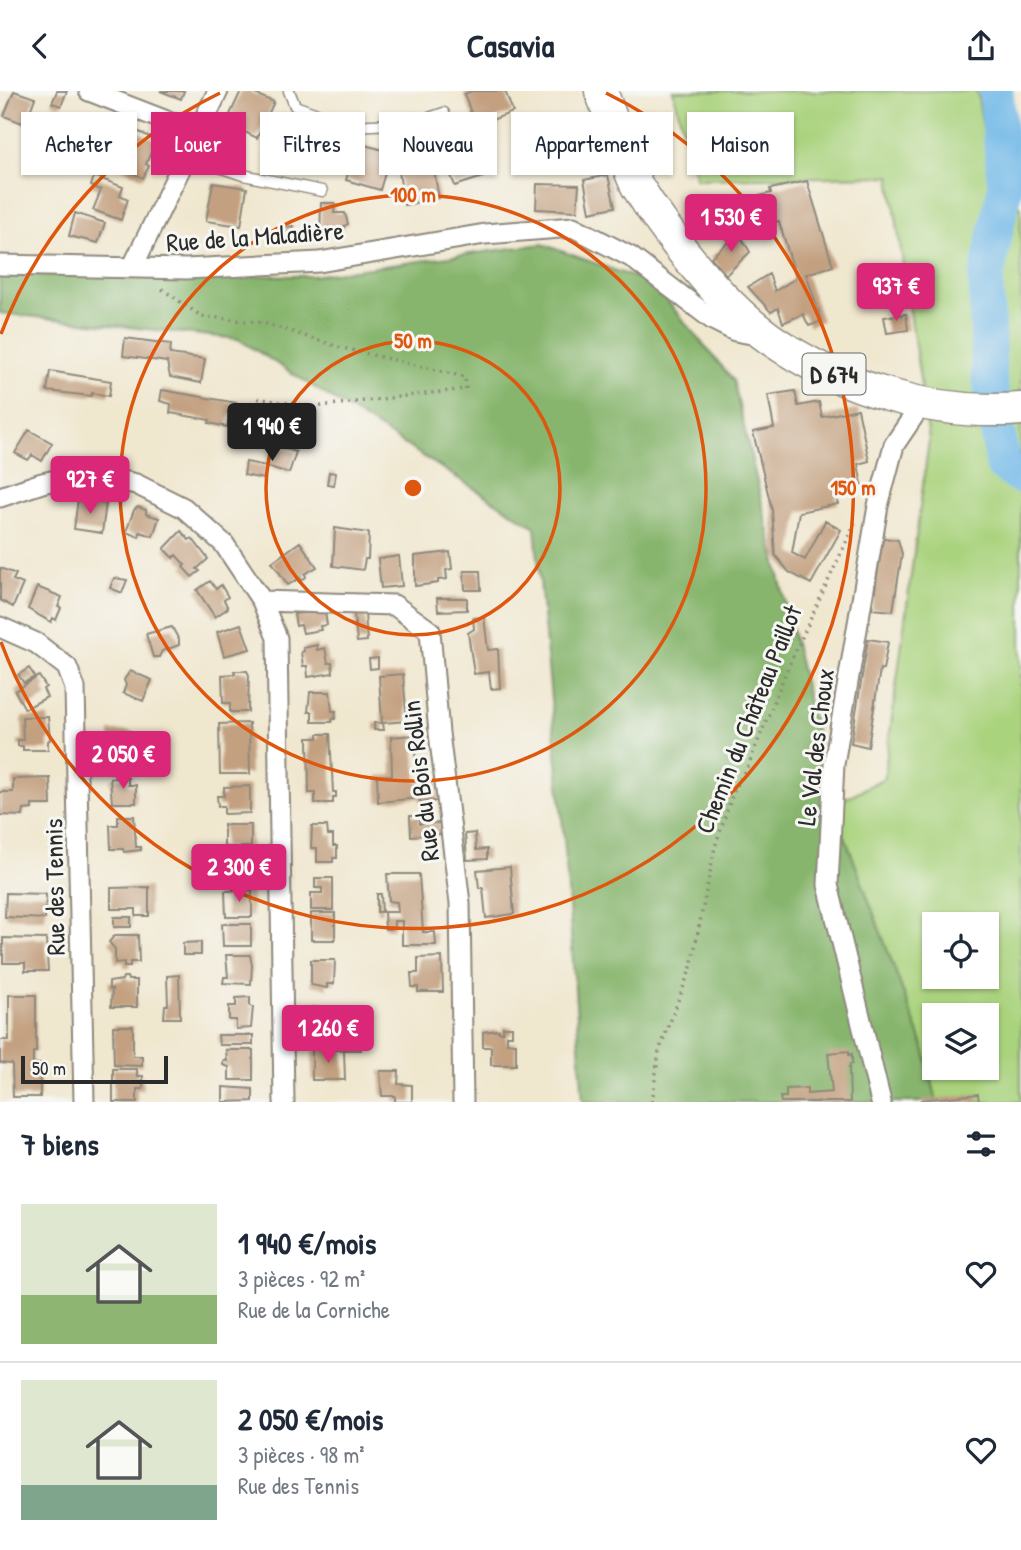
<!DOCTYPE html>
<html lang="fr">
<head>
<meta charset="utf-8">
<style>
	body { margin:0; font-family:"Patrick Hand",sans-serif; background:#f2f2f3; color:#1f2937; height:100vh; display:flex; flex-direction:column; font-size:26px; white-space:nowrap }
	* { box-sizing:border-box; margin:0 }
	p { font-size:23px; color:#747a83 }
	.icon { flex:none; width:38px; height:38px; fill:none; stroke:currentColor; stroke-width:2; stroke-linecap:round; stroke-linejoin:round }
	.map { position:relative; height:1011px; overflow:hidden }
	.panel { display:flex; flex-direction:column; background:#fff; flex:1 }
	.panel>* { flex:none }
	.top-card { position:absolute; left:21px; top:21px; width:980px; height:63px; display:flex; gap:14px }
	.fabs { position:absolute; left:922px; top:821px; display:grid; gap:14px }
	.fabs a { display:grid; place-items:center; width:77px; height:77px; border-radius:0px; background:#fff; box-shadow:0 2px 5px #0004; font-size:35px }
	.scale { position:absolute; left:21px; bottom:18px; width:147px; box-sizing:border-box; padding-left:7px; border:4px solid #2b2b2b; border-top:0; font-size:19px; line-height:24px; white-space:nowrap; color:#2b2b2b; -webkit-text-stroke:5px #f6f6f2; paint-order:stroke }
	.price { position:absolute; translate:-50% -60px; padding:0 16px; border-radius:7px; background:#db2777; color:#fff; font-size:23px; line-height:46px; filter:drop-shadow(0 2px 4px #0008) }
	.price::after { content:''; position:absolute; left:50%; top:42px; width:21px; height:16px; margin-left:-10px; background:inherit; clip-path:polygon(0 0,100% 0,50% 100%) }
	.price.active { background:#222; color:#fff }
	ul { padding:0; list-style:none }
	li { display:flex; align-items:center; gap:21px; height:175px; padding:0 21px }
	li+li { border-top:2px solid #e0e1e3 }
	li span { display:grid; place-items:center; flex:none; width:196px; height:140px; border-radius:0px; color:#555 }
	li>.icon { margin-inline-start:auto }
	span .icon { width:84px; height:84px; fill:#fffc; stroke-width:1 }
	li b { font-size:30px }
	h2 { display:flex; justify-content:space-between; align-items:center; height:84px; padding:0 21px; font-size:30px }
	.chip { padding:0 24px; border-radius:0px; background:#fff; box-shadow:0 2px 5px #0004; font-size:24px; line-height:63px }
	.chip.active { background:#db2777; color:#fff }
	header { display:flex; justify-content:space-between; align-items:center; height:91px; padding:0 21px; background:#fff; font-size:32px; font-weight:700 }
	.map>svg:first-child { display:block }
</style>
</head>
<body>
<header><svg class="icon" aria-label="back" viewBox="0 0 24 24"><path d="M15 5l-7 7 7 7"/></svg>Casavia<svg class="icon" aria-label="share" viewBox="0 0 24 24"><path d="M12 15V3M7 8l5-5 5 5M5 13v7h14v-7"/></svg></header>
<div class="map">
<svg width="1021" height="1011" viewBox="0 0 1021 1011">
	<rect width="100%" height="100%" fill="#f6f6f2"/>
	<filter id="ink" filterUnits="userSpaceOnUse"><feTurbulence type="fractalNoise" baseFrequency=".0143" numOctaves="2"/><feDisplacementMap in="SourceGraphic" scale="14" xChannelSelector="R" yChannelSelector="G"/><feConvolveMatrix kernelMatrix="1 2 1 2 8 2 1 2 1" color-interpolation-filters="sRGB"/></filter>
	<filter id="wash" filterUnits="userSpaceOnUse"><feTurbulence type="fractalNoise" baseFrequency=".00686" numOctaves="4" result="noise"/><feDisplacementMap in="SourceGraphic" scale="28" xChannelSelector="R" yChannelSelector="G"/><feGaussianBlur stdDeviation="1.57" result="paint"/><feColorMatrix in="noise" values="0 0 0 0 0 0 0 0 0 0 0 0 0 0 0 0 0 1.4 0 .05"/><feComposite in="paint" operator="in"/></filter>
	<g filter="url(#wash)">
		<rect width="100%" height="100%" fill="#f0e7cf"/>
		<!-- green -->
		<path fill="#aad37e" stroke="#6a7f54" stroke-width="2" fill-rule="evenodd" d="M 673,0 L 977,0 L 991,87 L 1021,116 L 1021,1011 L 937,1011 L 924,957 L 833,714 L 884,687 L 929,349 L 890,85 L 696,88 ZM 934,833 L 987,833 L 987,886 L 934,886 ZM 934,924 L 987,924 L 987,976 L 934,976 Z"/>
		<!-- forest -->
		<path fill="#87b56d" stroke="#59704c" stroke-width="2" d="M 542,153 L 653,193 L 733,289 L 833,714 L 924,957 L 937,1011 L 583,1011 L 565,758 L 535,436 L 238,248 L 0,222 L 0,177 L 14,184 L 312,185 Z"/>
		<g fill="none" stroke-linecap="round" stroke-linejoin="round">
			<!-- river -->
			<path stroke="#70b8e8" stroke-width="35" d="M 996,0 L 1005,95 L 986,189 L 989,285 L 1003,374 L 1021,386"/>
		</g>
		<g id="blocks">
			<!-- building -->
			<path fill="#c3a080" d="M 14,0 L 35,7 L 25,33 L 4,25 Z
				M 57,0 L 67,0 L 61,15 L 52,12 Z
				M 160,0 L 184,0 L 181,8 Z
				M 241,0 L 248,0 L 274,11 L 257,47 L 226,32 Z
				M 472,0 L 505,0 L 513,21 L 476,35 L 464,3 Z
				M 53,20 L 66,26 L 53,57 L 65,62 L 61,73 L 31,62 L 35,53 L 39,54 Z
				M 284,27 L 345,43 L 335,77 L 274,59 Z
				M 133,38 L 156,49 L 146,73 L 149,75 L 143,87 L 117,75 Z
				M 474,47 L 486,85 L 455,95 L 441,58 Z
				M 357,52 L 391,61 L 380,99 L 346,89 Z
				M 432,69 L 439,107 L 404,114 L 398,74 Z
				M 608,84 L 615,116 L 590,121 L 584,89 Z
				M 94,85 L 123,96 L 120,104 L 128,108 L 121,129 L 93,119 L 101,99 L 91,95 Z
				M 807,90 L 833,175 L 806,183 L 822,230 L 809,235 L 803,223 L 783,232 L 778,217 L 771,221 L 748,196 L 769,183 L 775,200 L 796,187 L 779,130 L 759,135 L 752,107 L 771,102 L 770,98 Z
				M 213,92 L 247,97 L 241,135 L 206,130 Z
				M 537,93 L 579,94 L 577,120 L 536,118 Z
				M 321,112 L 335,112 L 334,122 L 345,122 L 348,133 L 344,135 L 344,139 L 334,139 L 334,142 L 320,144 Z
				M 75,122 L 105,132 L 98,152 L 69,145 Z
				M 293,135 L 295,146 L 275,148 L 275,142 L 278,141 L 278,137 Z
				M 739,142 L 750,161 L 726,184 L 711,166 Z
				M 906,223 L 908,239 L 887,242 L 884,226 Z
				M 125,247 L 171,253 L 170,263 L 205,268 L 201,292 L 170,286 L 167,271 L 123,265 Z
				M 50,280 L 111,290 L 109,305 L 92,302 L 91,305 L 47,300 Z
				M 162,299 L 243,313 L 241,325 L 230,323 L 227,336 L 209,332 L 210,329 L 170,322 L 171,313 L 160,310 Z
				M 795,300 L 798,315 L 819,311 L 822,326 L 858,318 L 869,370 L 858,373 L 863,399 L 836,405 L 838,413 L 799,421 L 792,462 L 805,469 L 825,430 L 841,439 L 811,493 L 789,481 L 775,464 L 772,419 L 753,341 L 774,337 L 768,304 Z
				M 29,339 L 52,352 L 42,370 L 32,364 L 28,369 L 15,362 Z
				M 273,354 L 296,361 L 289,382 L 266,375 L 264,388 L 244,384 L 246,371 L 266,375 Z
				M 329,381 L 336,382 L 334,394 L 327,393 Z
				M 78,408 L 106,412 L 102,442 L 74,438 Z
				M 138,416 L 146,419 L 146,423 L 159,427 L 153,445 L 140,441 L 139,446 L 126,441 L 134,419 Z
				M 335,437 L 369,442 L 368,468 L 365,468 L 363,479 L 333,475 Z
				M 181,440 L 189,449 L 192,447 L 208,468 L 197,478 L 200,480 L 192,486 L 183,476 L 185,474 L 176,464 L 173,467 L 164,458 Z
				M 883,447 L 898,449 L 902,463 L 893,520 L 872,518 Z
				M 300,451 L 317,476 L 305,483 L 306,486 L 301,490 L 300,487 L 288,494 L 272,471 Z
				M 450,461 L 452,478 L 446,479 L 447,488 L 438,489 L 438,492 L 415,495 L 415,465 Z
				M 399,465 L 402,495 L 381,497 L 378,468 Z
				M 0,477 L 16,483 L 13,489 L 23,493 L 13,516 L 0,509 Z
				M 464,480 L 480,480 L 481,499 L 465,499 Z
				M 114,487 L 127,489 L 122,502 L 110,497 Z
				M 210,490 L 216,498 L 221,494 L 228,506 L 224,509 L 228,517 L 215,526 L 197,499 Z
				M 37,496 L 62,506 L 58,516 L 61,517 L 56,529 L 53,527 L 51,531 L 28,518 Z
				M 437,507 L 467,507 L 467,519 L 438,520 Z
				M 317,519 L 318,522 L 325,521 L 327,534 L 320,535 L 321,539 L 303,542 L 301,534 L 296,535 L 294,523 Z
				M 365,522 L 367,550 L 357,551 L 354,523 Z
				M 484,526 L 488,559 L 498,558 L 500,597 L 491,598 L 489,581 L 474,583 L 468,542 L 474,538 L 473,527 Z
				M 241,533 L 250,558 L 224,565 L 217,541 Z
				M 172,536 L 179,549 L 179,554 L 162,560 L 159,566 L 153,566 L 146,543 Z
				M 868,548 L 888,551 L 883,579 L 880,578 L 868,656 L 851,652 Z
				M 317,554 L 317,559 L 325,557 L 328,572 L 332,572 L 333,582 L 308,586 L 307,575 L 303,575 L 301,561 L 304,560 L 303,557 Z
				M 378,567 L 378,577 L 370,578 L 369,568 Z
				M 29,577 L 35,586 L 24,592 L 18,584 Z
				M 130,580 L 152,589 L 143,610 L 123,602 L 126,594 L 124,589 Z
				M 234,580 L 247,580 L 249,584 L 248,621 L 230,621 L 230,612 L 223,612 L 222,584 L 235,583 Z
				M 403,583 L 407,630 L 383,632 L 384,639 L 374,639 L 374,632 L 382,632 L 379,585 Z
				M 39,585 L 46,596 L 43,598 L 47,606 L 25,618 L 15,600 Z
				M 310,601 L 330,601 L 332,620 L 336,620 L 335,628 L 332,628 L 332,631 L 312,631 L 312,621 L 308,621 Z
				M 22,626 L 48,626 L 50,649 L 48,650 L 48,659 L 23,659 L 23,655 L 18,655 L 18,649 L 23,649 Z
				M 249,632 L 250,683 L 220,683 L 219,633 Z
				M 110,640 L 131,640 L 131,662 L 138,662 L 138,674 L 109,674 Z
				M 318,643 L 330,643 L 333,701 L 336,701 L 336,706 L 333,706 L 333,712 L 315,712 L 315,702 L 309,702 L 308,647 L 318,647 Z
				M 414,644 L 417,691 L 438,691 L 438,710 L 420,711 L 420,707 L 378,711 L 377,685 L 392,684 L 391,646 Z
				M 50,687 L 51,714 L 32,714 L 32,718 L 24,719 L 23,725 L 0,724 L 0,701 L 13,701 L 13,688 Z
				M 110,687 L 128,687 L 128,694 L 136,694 L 136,712 L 112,712 Z
				M 250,695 L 250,722 L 224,723 L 224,715 L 218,715 L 217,705 L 224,705 L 224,696 Z
				M 118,725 L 134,725 L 136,756 L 141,756 L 141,759 L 124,761 L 123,758 L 111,758 L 110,734 L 118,734 Z
				M 410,725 L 419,725 L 419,733 L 440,732 L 441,743 L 411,745 Z
				M 224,734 L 251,734 L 251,756 L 224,756 Z
				M 312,735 L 327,735 L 328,744 L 333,744 L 333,755 L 337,755 L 337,767 L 333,767 L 333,771 L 317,771 L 317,757 L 311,757 Z
				M 475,742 L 476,759 L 487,758 L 487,768 L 467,769 L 465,743 Z
				M 223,763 L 251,763 L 251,788 L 223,788 Z
				M 510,776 L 514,823 L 486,827 L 483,797 L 479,797 L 477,779 Z
				M 387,783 L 419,783 L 423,841 L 435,841 L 436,854 L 402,854 L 402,830 L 394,830 L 394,838 L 385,838 L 384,821 L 398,821 L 397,811 L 389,810 Z
				M 315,787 L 333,787 L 333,819 L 311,819 L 311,802 L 322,802 L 322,797 L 315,797 Z
				M 149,796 L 149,825 L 136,825 L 136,818 L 111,818 L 111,797 Z
				M 252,799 L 252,826 L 226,826 L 225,800 Z
				M 6,802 L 46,803 L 45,828 L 5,826 Z
				M 377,803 L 381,803 L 382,821 L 377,821 Z
				M 311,822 L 335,822 L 335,849 L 311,849 Z
				M 114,826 L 131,826 L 131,836 L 114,836 Z
				M 222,833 L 251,833 L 251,855 L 223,855 Z
				M 115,844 L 138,844 L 139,871 L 130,871 L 130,876 L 124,876 L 124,871 L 115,872 L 115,858 L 109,851 Z
				M 3,847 L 46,848 L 48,880 L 25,880 L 25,872 L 3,872 Z
				M 201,851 L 201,864 L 183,864 L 183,852 Z
				M 226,864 L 250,864 L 252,874 L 251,893 L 223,892 L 224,886 L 228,886 Z
				M 442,866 L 443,901 L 418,901 L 418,896 L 412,896 L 411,882 L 418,882 L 418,867 Z
				M 311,869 L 335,869 L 334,893 L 327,893 L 327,897 L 311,894 Z
				M 179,884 L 180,927 L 164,927 L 165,914 L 168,914 L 167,885 Z
				M 123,886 L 127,886 L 128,889 L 137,889 L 137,916 L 111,916 L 112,898 L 109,898 L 109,891 L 122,889 Z
				M 9,904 L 36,904 L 36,961 L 33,961 L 33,972 L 40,973 L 40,1006 L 13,1006 L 12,973 L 0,972 L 0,949 L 9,949 Z
				M 250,906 L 250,915 L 253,916 L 251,937 L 236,938 L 236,929 L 229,929 L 229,915 L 236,915 L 236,907 Z
				M 312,916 L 333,918 L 333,933 L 343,933 L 343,947 L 319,947 L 320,934 L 312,934 Z
				M 113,935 L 133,935 L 133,965 L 142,965 L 142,975 L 114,974 Z
				M 503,936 L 512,936 L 512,944 L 507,944 L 507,952 L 516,952 L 516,974 L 491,974 L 491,956 L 483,956 L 483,941 L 499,939 L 499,941 L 503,941 Z
				M 218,944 L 253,944 L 253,954 L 219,954 Z
				M 345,949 L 361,949 L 361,959 L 345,959 Z
				M 226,959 L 253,959 L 253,989 L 229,989 L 229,976 L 223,974 L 223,970 L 227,970 Z
				M 312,959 L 344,959 L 345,989 L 312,989 Z
				M 849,960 L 849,964 L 852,963 L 852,973 L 850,973 L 849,977 L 850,1011 L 781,1011 L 780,1006 L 786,1006 L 786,998 L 807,997 L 807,1003 L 832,1001 L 828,962 Z
				M 113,978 L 137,978 L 137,985 L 143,985 L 143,998 L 137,998 L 137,1011 L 113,1011 Z
				M 380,980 L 399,980 L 398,993 L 412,994 L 412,1011 L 395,1011 L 395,1005 L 382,1005 Z
				M 223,996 L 253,998 L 253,1010 L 223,1011 Z
				M 978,1003 L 979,1011 L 921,1011 L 921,1009 Z"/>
		</g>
	</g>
	<g filter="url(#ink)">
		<use href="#blocks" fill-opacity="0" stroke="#8e897d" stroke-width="2"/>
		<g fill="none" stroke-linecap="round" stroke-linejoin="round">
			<defs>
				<path id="lane" d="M 289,0 L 295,15 L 351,35 L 414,32 L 444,22
					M 187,65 L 243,84 L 322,100"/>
				<path id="street" d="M 89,0 L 198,42
					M 0,174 L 186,178 L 319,171 L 485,143 L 573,136 L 631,166 L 713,229 L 735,240 L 762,245
					M 132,177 L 218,0
					M 0,406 L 42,392 L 88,382 L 136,393 L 184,417 L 224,453 L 262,510 L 277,547 L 284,1011
					M 262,510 L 394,514 L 430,540 L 439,642 L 460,812 L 463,1011
					M 0,536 L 36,552 L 67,576 L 75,597 L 84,1011
					M 881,1011 L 828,794 L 834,673 L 878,415 L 894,354 L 921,314"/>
				<path id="primary" d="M 601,0 C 609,22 617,43 625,65 C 629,75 632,86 637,95 C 668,145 721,213 769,247 C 842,298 933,325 1021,318"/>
			</defs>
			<!-- lane casing -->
			<use href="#lane" stroke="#8e897d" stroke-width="13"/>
			<!-- street casing -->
			<use href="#street" stroke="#8e897d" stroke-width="23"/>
			<!-- primary casing -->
			<use href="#primary" stroke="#8e897d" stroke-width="35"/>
			<!-- path -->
			<path stroke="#8e897d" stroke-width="3.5" stroke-dasharray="2 5" stroke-linecap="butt" d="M 162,198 L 201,225 L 264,232 L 339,256 L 465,286 L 466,298 L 313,316 L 255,307
				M 652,1011 L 659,960 L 691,876 L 715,756 L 733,702 L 748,675 L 785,583 L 855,432"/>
			<!-- lane -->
			<use href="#lane" stroke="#fff" stroke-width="10"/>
			<!-- street -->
			<use href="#street" stroke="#fff" stroke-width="19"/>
			<!-- primary -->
			<use href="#primary" stroke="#fff" stroke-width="32"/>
		</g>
	</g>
	<!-- distance rings -->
	<g fill="none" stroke="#df570e" stroke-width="3.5">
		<circle cx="413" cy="397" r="147"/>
		<circle cx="413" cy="397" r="293"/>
		<path d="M1 243A440 440 0 0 1 220 2M606 2A440 440 0 1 1 1 551"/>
	</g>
	<g text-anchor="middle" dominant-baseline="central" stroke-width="6" stroke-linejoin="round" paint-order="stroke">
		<!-- shield labels -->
		<rect fill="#f6f6f2" stroke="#686867" stroke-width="2" x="802.5" y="262.5" width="63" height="41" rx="5"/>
		<g font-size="24" font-weight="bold" fill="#2b2b2b">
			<text x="834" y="283">D 674</text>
		</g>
		<!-- street labels -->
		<g font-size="26" fill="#2b2b2b" stroke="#f6f6f2">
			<text transform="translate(255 145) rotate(-4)">Rue de la Maladière</text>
			<text transform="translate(748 628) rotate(-68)">Chemin du Château Paillot</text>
			<text transform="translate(815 656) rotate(-83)">Le Val des Choux</text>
			<text transform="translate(420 690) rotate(-97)">Rue du Bois Rollin</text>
			<text transform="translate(54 796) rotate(-91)">Rue des Tennis</text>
		</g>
	</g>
	<circle cx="413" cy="397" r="10" fill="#df570e" stroke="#f6f6f2" stroke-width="3.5"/>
	<g font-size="21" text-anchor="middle" font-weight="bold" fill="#df570e" stroke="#f6f6f2" stroke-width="6" stroke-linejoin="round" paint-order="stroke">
		<text x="413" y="111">100 m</text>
		<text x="413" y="257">50 m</text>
		<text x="853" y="404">150 m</text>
	</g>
</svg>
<div class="fabs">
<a><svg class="icon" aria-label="locate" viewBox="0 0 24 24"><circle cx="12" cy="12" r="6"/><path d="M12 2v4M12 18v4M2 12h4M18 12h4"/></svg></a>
<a><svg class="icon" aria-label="layers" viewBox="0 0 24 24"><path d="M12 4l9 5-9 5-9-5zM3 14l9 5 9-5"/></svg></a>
</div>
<div class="scale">50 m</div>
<b class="price" style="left:731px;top:163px">1 530 €</b>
<b class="price" style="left:896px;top:232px">937 €</b>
<b class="price active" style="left:272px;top:372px">1 940 €</b>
<b class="price" style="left:90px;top:425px">927 €</b>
<b class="price" style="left:123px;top:700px">2 050 €</b>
<b class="price" style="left:239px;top:813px">2 300 €</b>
<b class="price" style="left:328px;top:974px">1 260 €</b>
<div class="top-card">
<a class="chip">Acheter</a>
<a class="chip active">Louer</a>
<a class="chip">Filtres</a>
<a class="chip">Nouveau</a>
<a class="chip">Appartement</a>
<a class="chip">Maison</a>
</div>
</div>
<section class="panel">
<h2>7 biens<svg class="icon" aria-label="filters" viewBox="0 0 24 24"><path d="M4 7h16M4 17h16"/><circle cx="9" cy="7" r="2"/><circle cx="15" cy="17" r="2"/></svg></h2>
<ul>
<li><span style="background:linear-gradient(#dfe7d0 65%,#8fb573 0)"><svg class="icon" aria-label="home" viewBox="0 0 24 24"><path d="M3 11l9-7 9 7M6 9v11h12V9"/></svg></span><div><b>1 940 €/mois</b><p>3 pièces · 92 m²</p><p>Rue de la Corniche</p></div><svg class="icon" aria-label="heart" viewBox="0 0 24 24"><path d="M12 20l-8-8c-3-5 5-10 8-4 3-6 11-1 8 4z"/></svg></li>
<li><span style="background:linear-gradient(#dfe7d0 75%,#7fa58c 0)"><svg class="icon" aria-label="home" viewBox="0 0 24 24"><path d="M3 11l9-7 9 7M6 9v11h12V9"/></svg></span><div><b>2 050 €/mois</b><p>3 pièces · 98 m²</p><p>Rue des Tennis</p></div><svg class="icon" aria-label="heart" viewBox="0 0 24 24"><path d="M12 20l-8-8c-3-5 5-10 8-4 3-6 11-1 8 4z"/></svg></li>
</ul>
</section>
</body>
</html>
